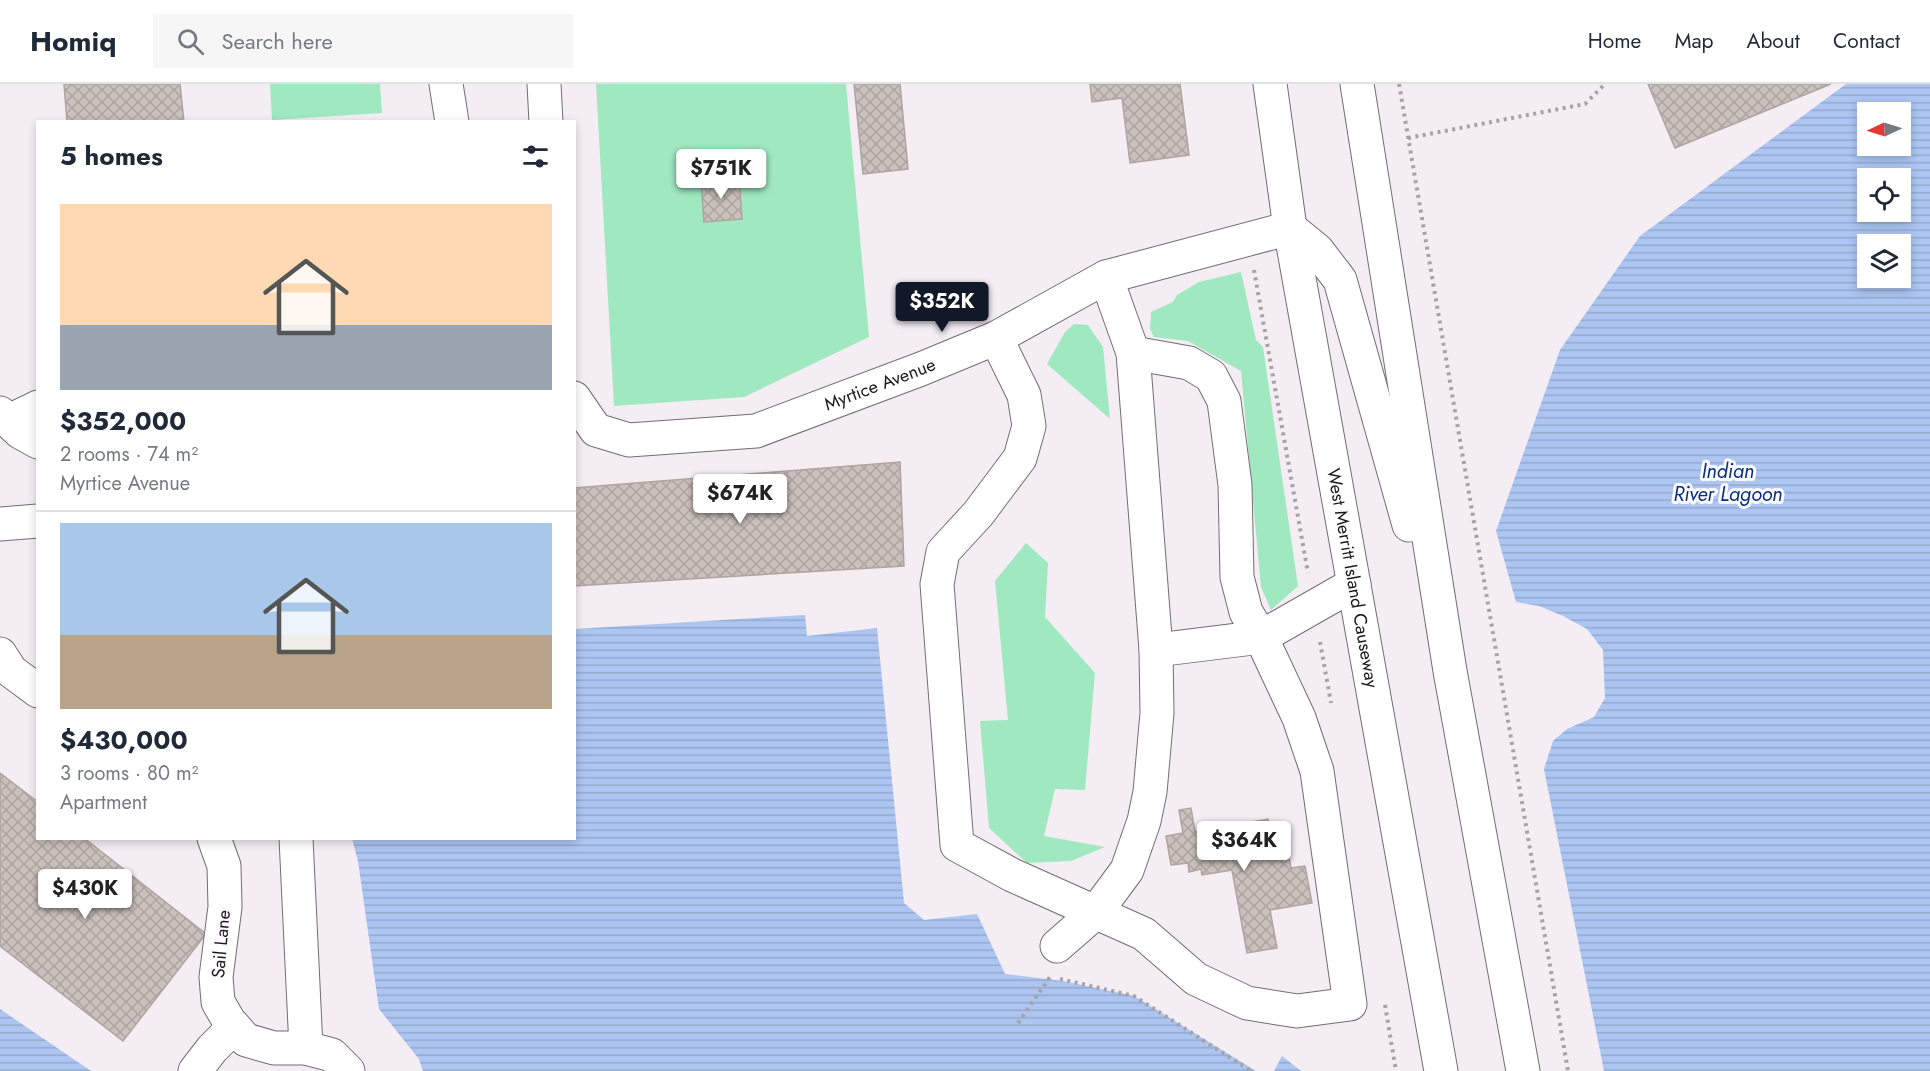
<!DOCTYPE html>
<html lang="en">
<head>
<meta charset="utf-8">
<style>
	body { margin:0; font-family:Jost,sans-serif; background:#f6f6f7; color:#1f2937; height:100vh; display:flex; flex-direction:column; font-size:22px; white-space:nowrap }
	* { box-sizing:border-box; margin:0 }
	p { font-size:20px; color:#747a83 }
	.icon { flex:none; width:33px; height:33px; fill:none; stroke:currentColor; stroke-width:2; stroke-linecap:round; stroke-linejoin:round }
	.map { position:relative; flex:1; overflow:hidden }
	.panel { position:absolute; left:36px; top:36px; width:540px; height:720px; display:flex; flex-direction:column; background:#fff; border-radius:0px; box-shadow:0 3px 9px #0003 }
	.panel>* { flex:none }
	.needle { width:39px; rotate:266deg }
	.tools { position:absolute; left:1857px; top:18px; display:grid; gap:12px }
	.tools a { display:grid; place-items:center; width:54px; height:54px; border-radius:0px; background:#fff; box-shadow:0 3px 9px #0003; font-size:30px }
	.price { position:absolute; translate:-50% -51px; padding:0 14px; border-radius:6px; background:#fff; color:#222; font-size:20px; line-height:39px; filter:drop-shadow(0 2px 3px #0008) }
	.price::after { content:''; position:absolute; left:50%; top:36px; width:18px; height:14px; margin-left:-9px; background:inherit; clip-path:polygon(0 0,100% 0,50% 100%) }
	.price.on { background:#111827; color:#fff }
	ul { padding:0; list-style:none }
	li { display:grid; align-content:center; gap:12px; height:318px; padding:0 24px }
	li+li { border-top:2px solid #e0e1e3 }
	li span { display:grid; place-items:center; height:186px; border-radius:0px; color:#555 }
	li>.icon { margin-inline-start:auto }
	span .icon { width:108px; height:108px; fill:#fffc; stroke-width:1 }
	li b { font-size:26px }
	h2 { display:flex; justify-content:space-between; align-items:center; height:72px; padding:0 24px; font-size:26px }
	header { display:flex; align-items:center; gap:36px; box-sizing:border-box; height:84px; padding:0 30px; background:#fff; border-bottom:2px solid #e0e1e3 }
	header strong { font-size:28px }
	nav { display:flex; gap:33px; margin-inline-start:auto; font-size:21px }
	.search { width:420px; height:54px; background:#f6f6f7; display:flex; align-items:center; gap:15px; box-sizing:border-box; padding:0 21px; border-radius:0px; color:#747a83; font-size:22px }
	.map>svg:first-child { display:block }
</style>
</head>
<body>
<header>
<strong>Homiq</strong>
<div class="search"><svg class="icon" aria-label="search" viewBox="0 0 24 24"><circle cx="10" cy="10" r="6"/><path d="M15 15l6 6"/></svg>Search here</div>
<nav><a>Home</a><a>Map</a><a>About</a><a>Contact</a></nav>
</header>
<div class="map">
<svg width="1930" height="987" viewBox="0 0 1930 987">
	<defs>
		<pattern id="water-rules" width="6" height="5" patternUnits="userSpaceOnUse" patternTransform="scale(1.5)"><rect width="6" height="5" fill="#acc5f1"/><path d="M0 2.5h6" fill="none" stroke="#93a8ce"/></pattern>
		<pattern id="building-cross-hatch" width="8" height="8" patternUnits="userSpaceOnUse" patternTransform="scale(1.5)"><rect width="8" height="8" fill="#cac0bc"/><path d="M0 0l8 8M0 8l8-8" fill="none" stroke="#ada4a1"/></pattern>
	</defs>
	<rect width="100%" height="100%" fill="#f4edf4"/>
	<!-- green -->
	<path fill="#9fe8c0" d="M 270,0 L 380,0 L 382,29 L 272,36 Z
		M 596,0 L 846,0 L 869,253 L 744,313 L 614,322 Z
		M 1241,188 L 1256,256 L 1263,263 L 1298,502 L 1271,526 L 1261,503 L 1241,287 L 1188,257 L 1154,253 L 1150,245 L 1151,228 L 1173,218 L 1177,211 L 1199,198 Z
		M 1074,240 L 1088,241 L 1103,263 L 1110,335 L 1047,280 L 1065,248 Z
		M 1026,459 L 1048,479 L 1045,533 L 1095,589 L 1085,706 L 1055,705 L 1044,752 L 1105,763 L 1071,777 L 1027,779 L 989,744 L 980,637 L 1008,636 L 995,497 Z"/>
	<!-- water -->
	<path fill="url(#water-rules)" fill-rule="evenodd" d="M 1846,0 L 1930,0 L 1930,987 L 1604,987 L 1544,685 L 1553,657 L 1567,645 L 1594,633 L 1605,614 L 1603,566 L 1587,545 L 1563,532 L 1539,522 L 1516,518 L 1496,447 L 1560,266 L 1640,152 ZM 1900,28 L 1900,62 L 1868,62 L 1868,28 ZM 1900,94 L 1900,128 L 1868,128 L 1868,94 ZM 1868,160 L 1900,160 L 1900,194 L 1868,194 Z
		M 805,531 L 807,552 L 877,544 L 904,819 L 924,836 L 977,830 L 1005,890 L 1063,897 L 1134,912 L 1256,987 L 423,987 L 419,975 L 379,925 L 358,777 L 352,755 L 574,754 L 575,545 Z
		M 0,925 L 91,987 L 0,987 Z
		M 1282,972 L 1301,987 L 1274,987 Z"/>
	<!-- building -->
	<path fill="url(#building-cross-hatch)" stroke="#aea5a0" stroke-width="1.5" d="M 64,0 L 180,0 L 184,38 L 67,38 Z
		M 854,0 L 900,0 L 908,85 L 863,90 Z
		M 1090,0 L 1180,0 L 1189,71 L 1130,79 L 1122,14 L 1092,18 Z
		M 1648,0 L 1831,0 L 1675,64 Z
		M 739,95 L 742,135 L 704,138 L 701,97 Z
		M 900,378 L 904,482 L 574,502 L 574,404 Z
		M 0,689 L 38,718 L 38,754 L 84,754 L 206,850 L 123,957 L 0,862 Z
		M 1191,724 L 1195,748 L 1268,735 L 1275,775 L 1289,773 L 1291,784 L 1305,782 L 1312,819 L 1270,826 L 1277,864 L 1247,869 L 1232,786 L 1202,791 L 1201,785 L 1189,788 L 1188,779 L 1171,781 L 1166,752 L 1183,749 L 1179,726 Z"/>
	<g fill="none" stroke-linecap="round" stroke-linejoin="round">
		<defs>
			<g id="minor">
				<path d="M 446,0 L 452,38"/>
				<path d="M 544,0 L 546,38"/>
				<path d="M 1106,193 L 1133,269 L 1156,566 L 1261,553 L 1354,500"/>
				<path d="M 996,254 L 1024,311 L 1029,342 L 1020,374 L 978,430 L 943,468 L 937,500 L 957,761 L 1012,791 L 1144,850 L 1196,895 L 1247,919 L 1297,927 L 1350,920 L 1317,687 L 1299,634 L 1261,553 L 1246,528 L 1237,493 L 1235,401 L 1224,317 L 1211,292 L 1189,279 L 1133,269"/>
				<path id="s1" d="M 574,314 L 596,346 L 629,356 L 756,347 L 921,285 L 996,254 L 1106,193 L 1290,144"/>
				<path d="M 0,329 L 20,348 L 38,358"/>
				<path d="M 9,337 L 38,323"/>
				<path d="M 0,440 L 38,437"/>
				<path d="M 0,570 L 11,587 L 38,607"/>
				<path d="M 214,754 L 224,782 L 225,823 L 216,893 L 218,918 L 229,937 L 246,956 L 274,964 L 306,964 L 332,971 L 348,987"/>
				<path d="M 296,754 L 306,964"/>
				<path d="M 1057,862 L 1096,828 L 1127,786 L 1144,737 L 1150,708 L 1157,629 L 1156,566"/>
				<path d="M 195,987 L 212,965 L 234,943"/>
			</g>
			<g id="major">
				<path id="s2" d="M 1270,0 L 1290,144 L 1441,987"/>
				<path d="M 1357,0 L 1450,587 L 1523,987"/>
				<path d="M 1290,144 L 1317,166 L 1340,196 L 1409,441"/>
			</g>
		</defs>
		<!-- minor casing -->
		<use href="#minor" stroke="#736d73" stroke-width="35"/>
		<!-- major casing -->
		<use href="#major" stroke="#736d73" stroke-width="35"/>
		<!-- path -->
		<path stroke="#a7a2a7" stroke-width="4" stroke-dasharray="3 4.5" stroke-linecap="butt" d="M 1399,0 L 1568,987
			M 1408,54 L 1585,20 L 1605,0
			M 1254,186 L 1308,489
			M 1320,558 L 1331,619
			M 1060,895 L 1134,912 L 1251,987
			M 1385,921 L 1396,987
			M 1018,939 L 1050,893"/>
		<!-- minor -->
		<use href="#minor" stroke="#fff" stroke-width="33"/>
		<!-- major -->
		<use href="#major" stroke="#fff" stroke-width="33"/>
	</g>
	<g text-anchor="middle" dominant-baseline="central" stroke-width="6" stroke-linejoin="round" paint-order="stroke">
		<!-- street labels -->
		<g font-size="18" fill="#1a181a" stroke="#fefbfe">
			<text stroke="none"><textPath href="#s1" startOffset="333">Myrtice Avenue</textPath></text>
			<text stroke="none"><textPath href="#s2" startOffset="501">West Merritt Island Causeway</textPath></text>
			<text transform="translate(221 860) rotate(-85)">Sail Lane</text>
		</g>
		<!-- water labels -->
		<g font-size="20" font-style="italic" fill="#032e7f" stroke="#fefbfe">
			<text x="1728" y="387">Indian<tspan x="1728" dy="23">River Lagoon</tspan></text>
		</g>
	</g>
</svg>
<div class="tools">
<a><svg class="needle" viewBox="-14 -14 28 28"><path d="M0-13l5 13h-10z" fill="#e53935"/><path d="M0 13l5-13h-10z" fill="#747a83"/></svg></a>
<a><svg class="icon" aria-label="locate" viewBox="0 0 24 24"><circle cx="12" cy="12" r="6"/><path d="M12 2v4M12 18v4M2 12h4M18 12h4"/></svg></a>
<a><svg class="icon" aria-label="layers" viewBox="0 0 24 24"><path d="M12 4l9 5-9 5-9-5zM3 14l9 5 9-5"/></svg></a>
</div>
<b class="price" style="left:721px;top:116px">$751K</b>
<b class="price on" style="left:942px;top:249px">$352K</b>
<b class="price" style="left:740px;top:441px">$674K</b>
<b class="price" style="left:1244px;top:788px">$364K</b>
<b class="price" style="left:85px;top:836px">$430K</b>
<section class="panel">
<h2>5 homes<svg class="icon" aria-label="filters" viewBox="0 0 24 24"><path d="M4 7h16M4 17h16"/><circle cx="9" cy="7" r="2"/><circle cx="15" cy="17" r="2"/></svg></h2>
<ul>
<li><span style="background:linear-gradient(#ffd9b3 65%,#9aa5b1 0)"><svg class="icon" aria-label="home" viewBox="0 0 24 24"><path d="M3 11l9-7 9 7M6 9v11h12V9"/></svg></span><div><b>$352,000</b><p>2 rooms · 74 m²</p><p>Myrtice Avenue</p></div></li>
<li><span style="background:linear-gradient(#a9c7e8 60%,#b9a48a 0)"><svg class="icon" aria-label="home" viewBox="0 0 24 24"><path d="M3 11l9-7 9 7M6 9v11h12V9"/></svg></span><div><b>$430,000</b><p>3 rooms · 80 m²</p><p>Apartment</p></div></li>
</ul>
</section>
</div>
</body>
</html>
